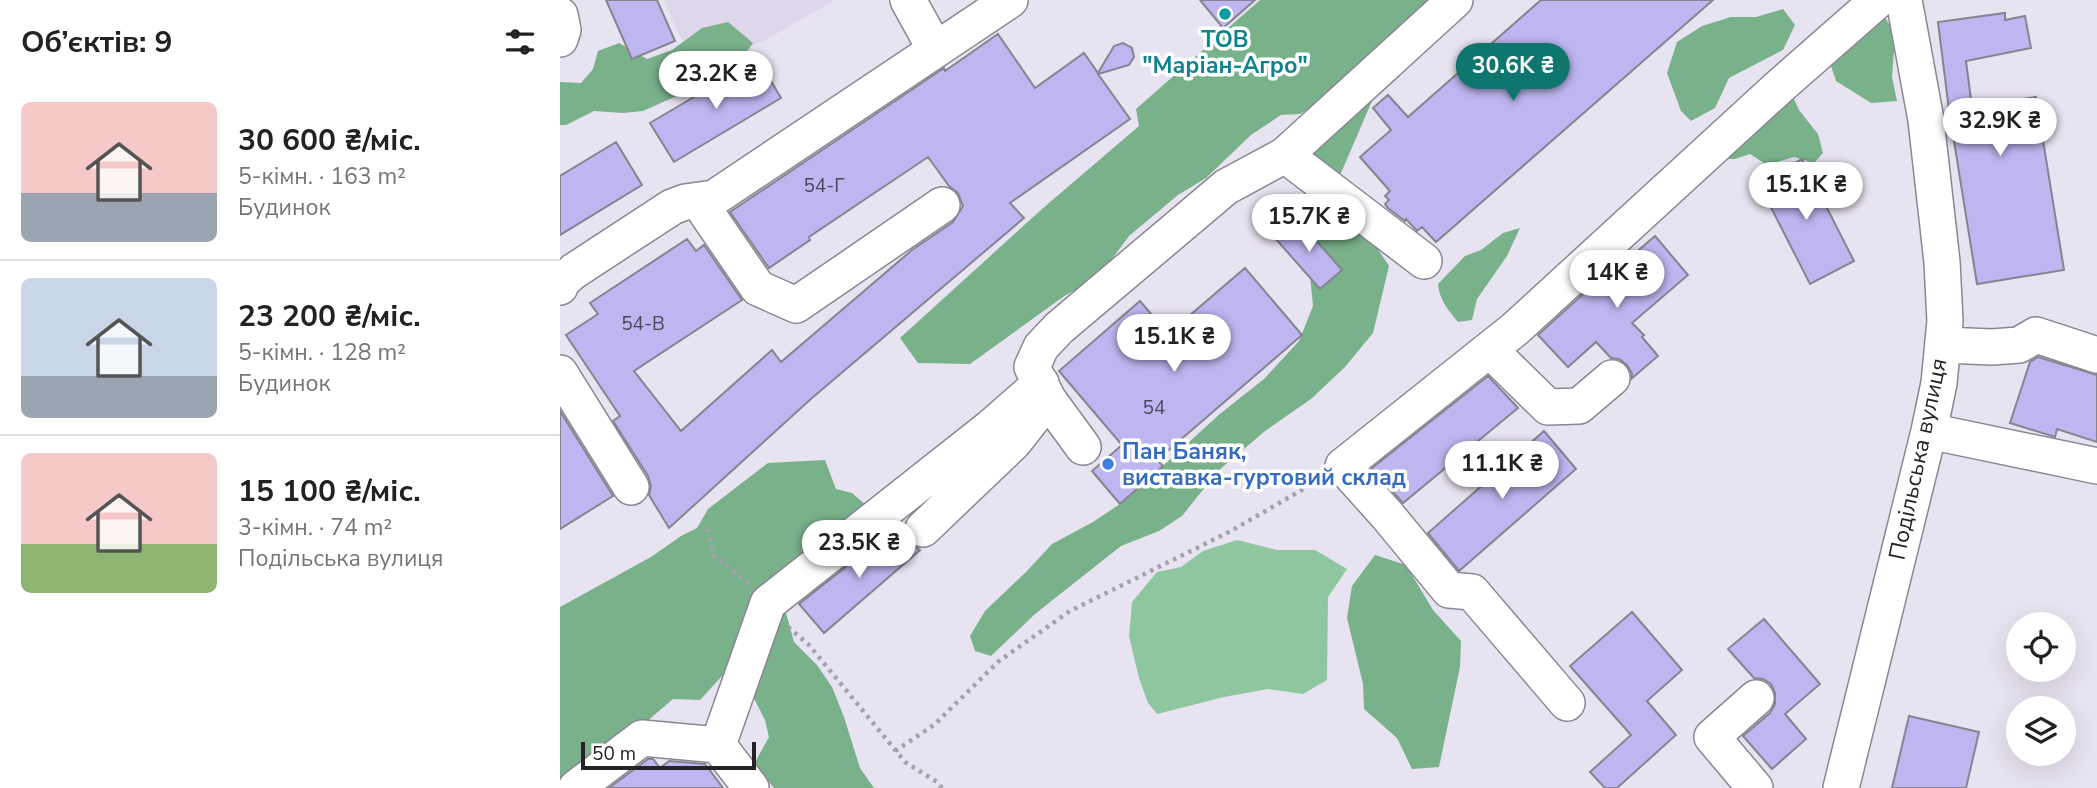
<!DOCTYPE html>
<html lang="uk">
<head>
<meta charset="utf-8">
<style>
	body { margin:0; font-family:"Nunito Sans",sans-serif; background:#f2f2f2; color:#222; height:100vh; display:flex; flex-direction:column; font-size:26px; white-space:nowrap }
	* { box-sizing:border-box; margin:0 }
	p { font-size:23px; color:#767676 }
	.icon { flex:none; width:38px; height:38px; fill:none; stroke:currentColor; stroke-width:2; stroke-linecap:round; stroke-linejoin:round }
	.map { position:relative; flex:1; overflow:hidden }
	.sheet { display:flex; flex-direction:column; background:#fff; width:560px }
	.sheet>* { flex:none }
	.buttons { position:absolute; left:1446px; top:612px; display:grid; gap:14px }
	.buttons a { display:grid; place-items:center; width:70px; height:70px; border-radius:50%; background:#fff; box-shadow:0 7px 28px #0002; font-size:35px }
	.scale { position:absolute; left:21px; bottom:18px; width:175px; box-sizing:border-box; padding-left:7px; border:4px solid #252328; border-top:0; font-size:19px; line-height:24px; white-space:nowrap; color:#252328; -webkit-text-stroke:5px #fff; paint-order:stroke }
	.price { position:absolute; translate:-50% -60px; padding:0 16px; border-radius:24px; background:#fff; color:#222; font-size:23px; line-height:46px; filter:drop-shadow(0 2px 4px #0008) }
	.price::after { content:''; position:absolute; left:50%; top:42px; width:21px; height:16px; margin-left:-10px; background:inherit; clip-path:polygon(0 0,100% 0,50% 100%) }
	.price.active { background:#0f766e; color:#fff }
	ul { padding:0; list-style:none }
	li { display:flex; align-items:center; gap:21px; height:175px; padding:0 21px }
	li+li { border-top:2px solid #e0e0e0 }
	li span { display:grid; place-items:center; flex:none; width:196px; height:140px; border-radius:10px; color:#555 }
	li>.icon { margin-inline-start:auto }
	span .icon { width:84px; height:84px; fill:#fffc; stroke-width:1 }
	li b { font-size:30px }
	h2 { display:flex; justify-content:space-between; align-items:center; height:84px; padding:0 21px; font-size:30px }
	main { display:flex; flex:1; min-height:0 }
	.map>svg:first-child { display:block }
</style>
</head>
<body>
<main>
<section class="sheet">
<h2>Об’єктів: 9<svg class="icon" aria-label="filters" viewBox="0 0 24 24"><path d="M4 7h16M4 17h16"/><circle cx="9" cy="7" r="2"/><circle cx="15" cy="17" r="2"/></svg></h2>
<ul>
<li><span style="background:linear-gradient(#f6c9c9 65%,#9aa5b1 0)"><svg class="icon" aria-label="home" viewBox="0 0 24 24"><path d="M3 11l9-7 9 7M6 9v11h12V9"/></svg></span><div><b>30 600 ₴/міс.</b><p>5-кімн. · 163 m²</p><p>Будинок</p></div></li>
<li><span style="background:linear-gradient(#c9d6e8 70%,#9aa5b1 0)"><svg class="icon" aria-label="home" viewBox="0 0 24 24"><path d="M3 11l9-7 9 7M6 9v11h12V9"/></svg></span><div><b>23 200 ₴/міс.</b><p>5-кімн. · 128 m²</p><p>Будинок</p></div></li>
<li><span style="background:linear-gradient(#f6c9c9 65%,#8fb573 0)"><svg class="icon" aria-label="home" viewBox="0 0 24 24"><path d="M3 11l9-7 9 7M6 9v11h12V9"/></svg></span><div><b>15 100 ₴/міс.</b><p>3-кімн. · 74 m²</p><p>Подільська вулиця</p></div></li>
</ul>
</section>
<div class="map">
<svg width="1537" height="788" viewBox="0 0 1537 788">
	<rect width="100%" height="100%" fill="#e8e3f0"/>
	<!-- built -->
	<path fill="#ded7eb" d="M 104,0 L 275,0 L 202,42 L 138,64 L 116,29 Z"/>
	<!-- green -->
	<path fill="#8ec69f" d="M 677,540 L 717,550 L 755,550 L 787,569 L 768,597 L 767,680 L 743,694 L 708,689 L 664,697 L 597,714 L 588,703 L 579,678 L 569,636 L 572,602 L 597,572 L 621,567 L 643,551 Z"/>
	<!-- forest -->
	<path fill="#79b18b" d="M 700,0 L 880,0 L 789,85 L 740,114 L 721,115 L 691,135 L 646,178 L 618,195 L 569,236 L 540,275 L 503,297 L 410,364 L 358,363 L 340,338 L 482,209 L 579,126 L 576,109 Z
		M 1223,9 L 1235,25 L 1223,50 L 1169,78 L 1155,108 L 1131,121 L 1121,111 L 1107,73 L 1117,42 L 1142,26 L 1171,17 L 1196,17 Z
		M 1323,14 L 1332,29 L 1334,51 L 1332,77 L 1337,101 L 1311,103 L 1276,81 L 1268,57 Z
		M 168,22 L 193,43 L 181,60 L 160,69 L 121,94 L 83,111 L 63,113 L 34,111 L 6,125 L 0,125 L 0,82 L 21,83 L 33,69 L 38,51 L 59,43 L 87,59 L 112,50 L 142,28 Z
		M 849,60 L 839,77 L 812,101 L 778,180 L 754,168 L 753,144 Z
		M 1228,86 L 1239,110 L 1258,134 L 1263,153 L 1254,163 L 1234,157 L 1207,165 L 1190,154 L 1175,159 L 1154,159 Z
		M 742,213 L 769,218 L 813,242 L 829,266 L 813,333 L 785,367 L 751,399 L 705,431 L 658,471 L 622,516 L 599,531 L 561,546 L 475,614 L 431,656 L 415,651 L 410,636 L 425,611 L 466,572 L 492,544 L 533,522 L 563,502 L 661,413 L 704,379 L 739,341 L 753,306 L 749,265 L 734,239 Z
		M 960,228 L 947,256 L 917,299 L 912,320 L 898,322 C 888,310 879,299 878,284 L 905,256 L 921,250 L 943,233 Z
		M 265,460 L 276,489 L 292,493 L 307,506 L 225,609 L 234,642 L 257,665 L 272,687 L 284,717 L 300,768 L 314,788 L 214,788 L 194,764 L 209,737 L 205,720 L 185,681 L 162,676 L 140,700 L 113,699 L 72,734 L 0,788 L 0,607 L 91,557 L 121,536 L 137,528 L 148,509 L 208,463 Z
		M 815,555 L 846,565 L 873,610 L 901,641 L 900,667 L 879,767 L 852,769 L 837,738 L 804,709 L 803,684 L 787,618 L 792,586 Z"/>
	<!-- building -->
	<path fill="#beb6f0" stroke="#858490" stroke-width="2" d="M 46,0 L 97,0 L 115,41 L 72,59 Z
		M 640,0 L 695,0 L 663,28 Z
		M 981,0 L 1153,0 L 876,242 L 862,227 L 857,231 L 846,219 L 845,221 L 828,208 L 825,204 L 829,200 L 825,196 L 830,191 L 800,157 L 831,130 L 813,108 L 828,95 L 848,117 Z
		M 1445,13 L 1445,20 L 1465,16 L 1471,48 L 1406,61 L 1412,107 L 1476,97 L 1504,270 L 1417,284 L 1389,110 L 1378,22 Z
		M 438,34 L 475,88 L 524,53 L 538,73 L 554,46 L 563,43 L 572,48 L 574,57 L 569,65 L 538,74 L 570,119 L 450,203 L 464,218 L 252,398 L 109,528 L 89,495 L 91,486 L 88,476 L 53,421 L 60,416 L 6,335 L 38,314 L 30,303 L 127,239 L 136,251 L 144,245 L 182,300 L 74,371 L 121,431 L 212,350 L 221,362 L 352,250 L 393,222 L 403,206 L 398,193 L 389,186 L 368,157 L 249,237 L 250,240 L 209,268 L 170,212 L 384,68 L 385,71 Z
		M 198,59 L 221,98 L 114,162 L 90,123 Z
		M 56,142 L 82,185 L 0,235 L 0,176 Z
		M 1242,159 L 1294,261 L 1250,284 L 1198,182 Z
		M 737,219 L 782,270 L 760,289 L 715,238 Z
		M 1095,236 L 1128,275 L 1072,323 L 1084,335 L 1082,337 L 1098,356 L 1071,379 L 1072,374 L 1067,365 L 1059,359 L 1051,358 L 1036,342 L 1008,367 L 978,335 L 1033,285 L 1036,287 Z
		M 685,268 L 742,335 L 597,460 L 603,466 L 560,504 L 532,471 L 562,445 L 499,371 L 580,301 L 608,334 Z
		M 1478,357 L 1537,375 L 1537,442 L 1497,429 L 1495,437 L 1492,436 L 1450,423 L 1470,362 Z
		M 928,376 L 958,408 L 843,503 L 812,468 Z
		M 0,411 L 53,496 L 0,529 Z
		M 984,431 L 1016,469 L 899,571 L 868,533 Z
		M 339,525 L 343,531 L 348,542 L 360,550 L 264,633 L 239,604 Z
		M 1072,612 L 1122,670 L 1087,701 L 1116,735 L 1057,788 L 1045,788 L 1030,772 L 1071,735 L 1010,666 Z
		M 1204,619 L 1260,684 L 1225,714 L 1246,739 L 1212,769 L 1183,736 L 1210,713 L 1215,704 L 1215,693 L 1211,684 L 1203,679 L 1194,678 L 1168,649 Z
		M 1349,716 L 1419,732 L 1406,788 L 1332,788 Z
		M 88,759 L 93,759 L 100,768 L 109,761 L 145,764 L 163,788 L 49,788 Z"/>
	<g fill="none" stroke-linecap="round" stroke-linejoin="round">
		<defs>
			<path id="minor" d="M 348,0 L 375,49
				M 0,15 L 3,30 L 0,39
				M 725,155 L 864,261
				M 139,202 L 198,288 L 236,305 L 382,205
				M 0,287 L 1,282 L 14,271 L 112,207 L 125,202 L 154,198 L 450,0
				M 1383,345 L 1432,347 L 1459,345 L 1476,335 L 1537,355
				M 931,348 L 940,360 L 988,407 L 1019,406 L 1052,378
				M 0,373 L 71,487
				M 1369,431 L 1537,466
				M 523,447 L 488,399 L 472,367 L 481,347 L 499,328 L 666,187 L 725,155 L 895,0
				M 363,529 L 454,442 L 488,399
				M 1007,703 L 912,592 L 889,590 L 827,515 L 783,466 L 955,329 L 1219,87 L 1318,0
				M 158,745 L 208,603 L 431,427 L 481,383
				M 16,788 L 82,738 L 158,745 L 191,788
				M 1195,788 L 1152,737 L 1196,698
				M 1281,788 L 1369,431 L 1379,383 L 1385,321 L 1382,262 L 1366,120 L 1344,0"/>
		</defs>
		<!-- minor casing -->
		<use href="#minor" stroke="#8a8692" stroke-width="38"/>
		<!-- path -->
		<path stroke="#a5a1ab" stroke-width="4.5" stroke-dasharray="3.5 5" stroke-linecap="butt" d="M 148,529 L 154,555 L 190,584
			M 228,627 L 249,645 L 345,762 L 377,782 L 382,788
			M 335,751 L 374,725 L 439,661 L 510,611 L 671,531 L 759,480"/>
		<!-- minor -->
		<use href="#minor" stroke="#fff" stroke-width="35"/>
	</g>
	<!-- markers -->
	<circle fill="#0f9aa8" stroke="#fff" stroke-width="2.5" cx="665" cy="14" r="7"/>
	<circle fill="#3f7fe0" stroke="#fff" stroke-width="2.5" cx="548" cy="464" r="7"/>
	<g text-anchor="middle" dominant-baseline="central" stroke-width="7" stroke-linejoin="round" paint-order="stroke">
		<!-- number labels -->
		<g font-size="19" fill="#4b485a">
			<text x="264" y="186">54-Г</text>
			<text x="83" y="324">54-В</text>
			<text x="594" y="408">54</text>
		</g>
		<!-- culture labels -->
		<g font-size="23" font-weight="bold" fill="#0d838f" stroke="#fff">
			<text x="665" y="39">ТОВ<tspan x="665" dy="26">"Маріан-Агро"</tspan></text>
		</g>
		<!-- shop labels -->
		<g font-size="23" font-weight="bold" fill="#366cbe" stroke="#fff" text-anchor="start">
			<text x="562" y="451">Пан Баняк,<tspan x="562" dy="26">виставка-гуртовий склад</tspan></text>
		</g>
		<!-- street labels -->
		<g font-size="23" fill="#252328" stroke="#fff">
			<text transform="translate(1358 459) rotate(-78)">Подільська вулиця</text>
		</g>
	</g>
</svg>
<div class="buttons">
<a><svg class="icon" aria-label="locate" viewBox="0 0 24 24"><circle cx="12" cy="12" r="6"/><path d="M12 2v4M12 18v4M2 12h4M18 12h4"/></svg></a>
<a><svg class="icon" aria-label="layers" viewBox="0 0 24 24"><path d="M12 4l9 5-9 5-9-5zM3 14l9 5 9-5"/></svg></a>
</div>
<div class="scale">50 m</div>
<b class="price active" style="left:953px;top:103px">30.6K ₴</b>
<b class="price" style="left:156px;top:111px">23.2K ₴</b>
<b class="price" style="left:1440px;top:158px">32.9K ₴</b>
<b class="price" style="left:1246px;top:222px">15.1K ₴</b>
<b class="price" style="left:749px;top:254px">15.7K ₴</b>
<b class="price" style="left:1057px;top:310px">14K ₴</b>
<b class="price" style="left:614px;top:374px">15.1K ₴</b>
<b class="price" style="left:942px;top:501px">11.1K ₴</b>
<b class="price" style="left:299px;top:580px">23.5K ₴</b>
</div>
</main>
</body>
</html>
